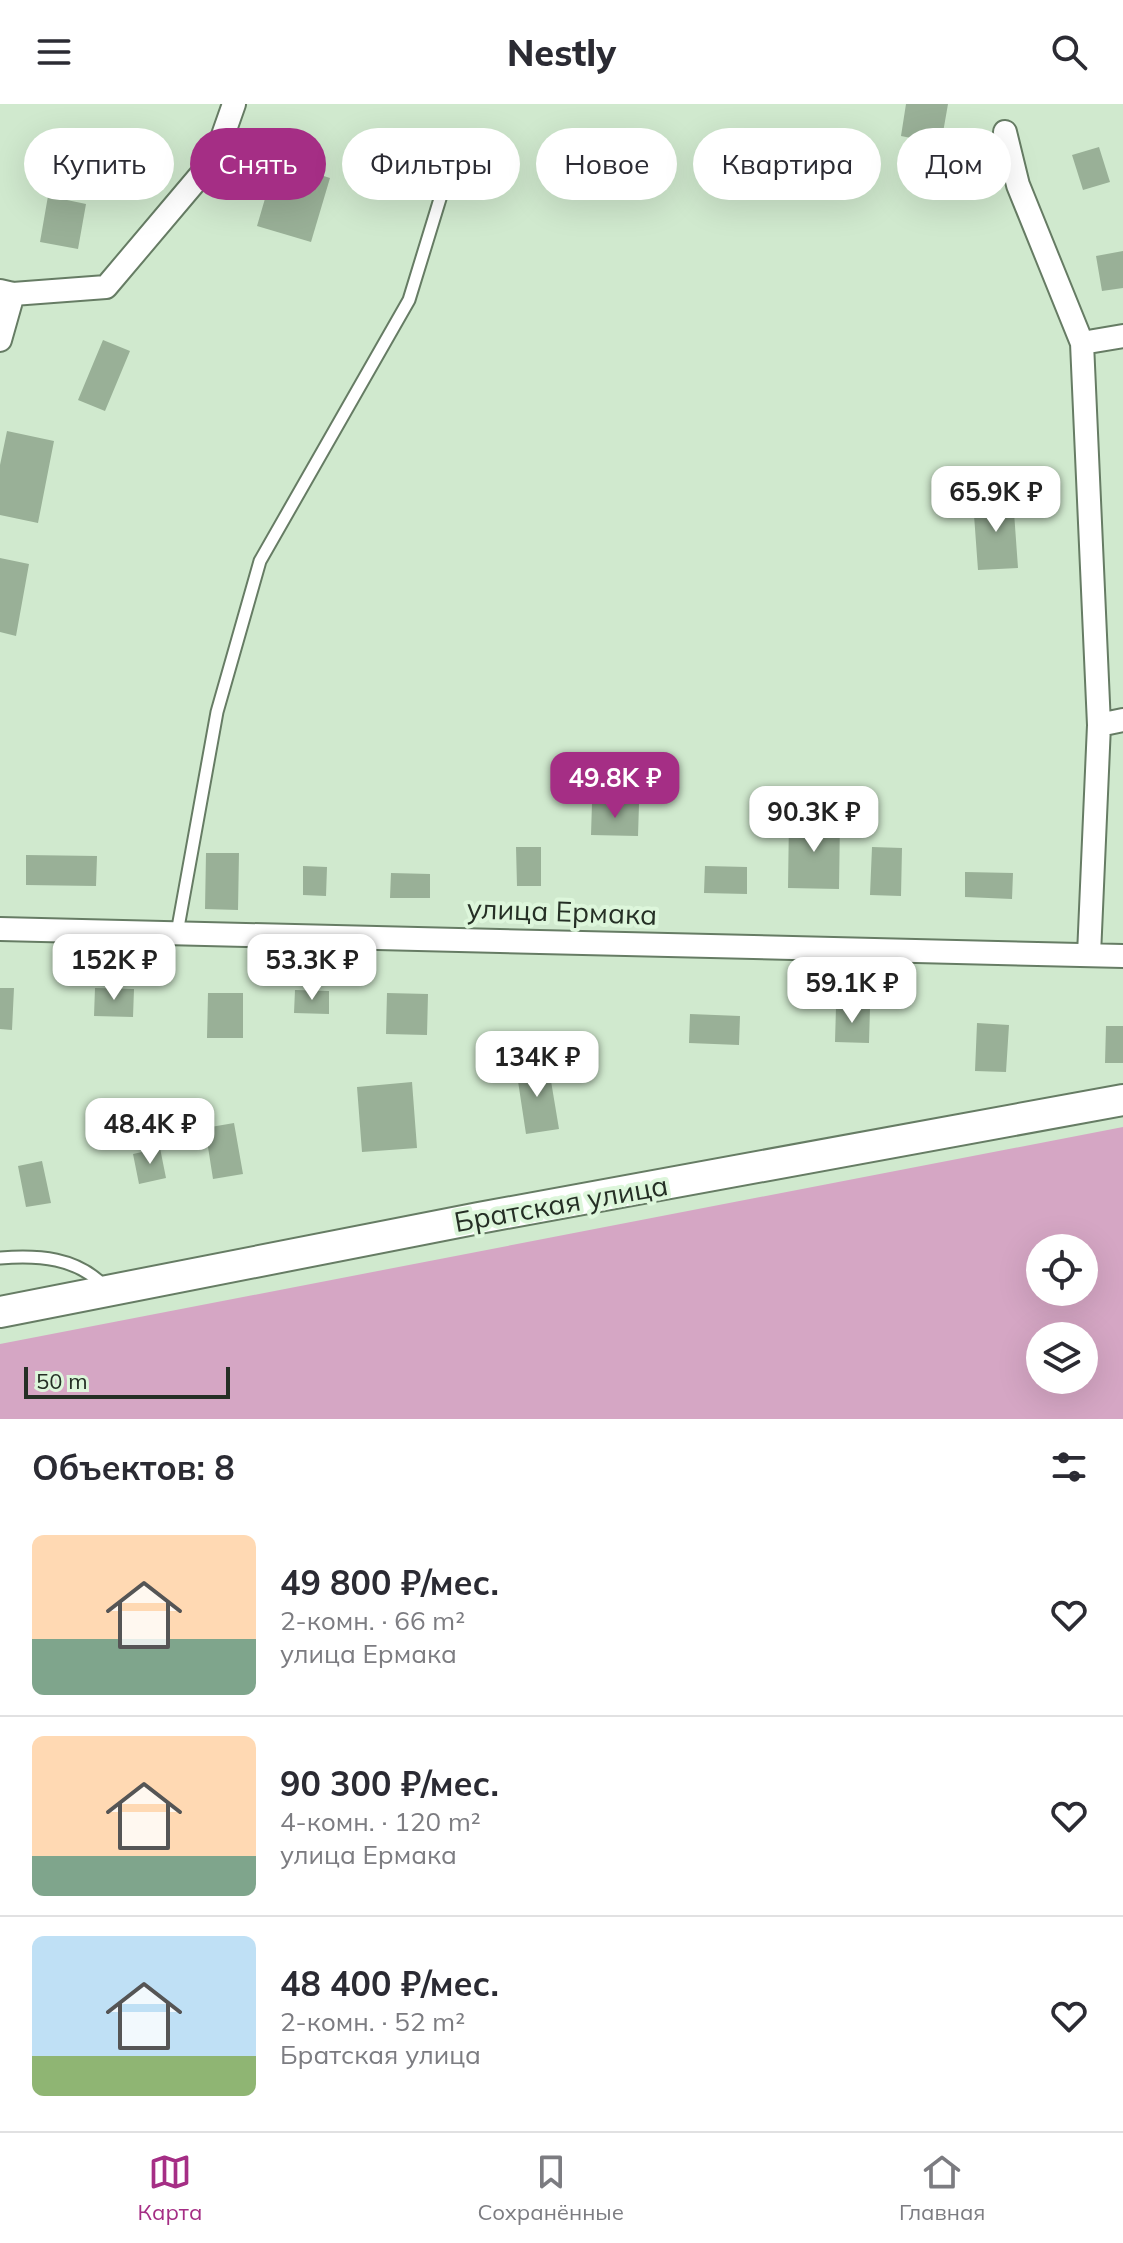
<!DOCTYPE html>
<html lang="ru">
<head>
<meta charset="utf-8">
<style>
	body { margin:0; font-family:Mulish,sans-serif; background:#f7f7f7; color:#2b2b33; height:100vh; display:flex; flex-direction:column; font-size:30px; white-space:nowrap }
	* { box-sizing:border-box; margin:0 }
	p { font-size:26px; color:#7c7c81 }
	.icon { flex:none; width:44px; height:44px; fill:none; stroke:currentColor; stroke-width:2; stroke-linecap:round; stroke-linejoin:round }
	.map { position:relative; height:1315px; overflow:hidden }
	.sheet { display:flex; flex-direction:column; background:#fff; flex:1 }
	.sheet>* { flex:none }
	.guide { position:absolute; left:24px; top:24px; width:1076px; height:72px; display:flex; gap:16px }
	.tools { position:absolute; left:1026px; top:1130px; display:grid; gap:16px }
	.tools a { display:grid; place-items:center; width:72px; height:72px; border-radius:50%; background:#fff; box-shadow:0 8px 32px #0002; font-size:40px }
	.scale { position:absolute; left:24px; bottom:20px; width:206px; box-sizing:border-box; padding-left:8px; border:4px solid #252f25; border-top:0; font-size:22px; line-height:28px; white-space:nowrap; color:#252f25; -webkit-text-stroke:6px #ddf6db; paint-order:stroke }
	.price { position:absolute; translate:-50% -68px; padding:0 18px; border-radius:16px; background:#fff; color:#222; font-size:26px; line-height:52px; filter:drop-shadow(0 2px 4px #0008) }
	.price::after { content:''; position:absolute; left:50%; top:48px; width:24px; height:18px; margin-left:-12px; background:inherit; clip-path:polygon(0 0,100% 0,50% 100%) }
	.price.selected { background:#a52e85; color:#fff }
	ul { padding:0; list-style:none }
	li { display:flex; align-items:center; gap:24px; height:200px; padding:0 32px }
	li+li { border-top:2px solid #e1e1e2 }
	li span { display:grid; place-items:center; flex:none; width:224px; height:160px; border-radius:12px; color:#555 }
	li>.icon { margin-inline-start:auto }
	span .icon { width:96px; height:96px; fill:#fffc; stroke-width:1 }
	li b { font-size:34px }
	h2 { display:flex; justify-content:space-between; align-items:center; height:96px; padding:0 32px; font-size:34px }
	.chip { padding:0 28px; border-radius:36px; background:#fff; box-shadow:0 8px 32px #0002; font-size:28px; line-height:72px }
	.chip.selected { background:#a52e85; color:#fff }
	header { display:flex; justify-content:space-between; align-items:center; height:104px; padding:0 32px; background:#fff; font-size:36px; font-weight:800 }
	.dock { display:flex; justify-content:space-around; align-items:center; height:112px; border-top:2px solid #e1e1e2; background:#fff; font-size:22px; color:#7c7c81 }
	.dock a { display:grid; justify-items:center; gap:4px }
	.dock .selected { color:#a52e85 }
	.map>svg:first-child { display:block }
</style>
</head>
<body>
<header><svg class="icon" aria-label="menu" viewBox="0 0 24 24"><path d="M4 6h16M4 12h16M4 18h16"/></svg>Nestly<svg class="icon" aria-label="search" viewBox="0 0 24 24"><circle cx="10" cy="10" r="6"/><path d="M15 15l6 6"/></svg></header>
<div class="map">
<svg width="1123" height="1315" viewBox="0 0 1123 1315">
	<rect width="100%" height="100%" fill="#d0e9ce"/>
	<!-- green -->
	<path fill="#d5a6c4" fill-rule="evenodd" d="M 1123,1023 L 1123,1315 L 0,1315 L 0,1240 ZM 1040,1144 L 1084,1144 L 1084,1188 L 1040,1188 ZM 1040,1232 L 1084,1232 L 1084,1276 L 1040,1276 Z"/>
	<!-- building -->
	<path fill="#99b097" d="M 906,0 L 948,0 L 941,40 L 901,32 Z
		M 1099,43 L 1110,78 L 1083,86 L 1072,51 Z
		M 276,57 L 330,74 L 311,138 L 257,122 Z
		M 48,92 L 86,100 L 78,145 L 40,138 Z
		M 1123,147 L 1123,184 L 1102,187 L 1096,152 Z
		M 103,236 L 130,247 L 105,307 L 78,296 Z
		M 7,327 L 54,337 L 38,419 L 0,411 L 0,361 Z
		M 1013,394 L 1018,464 L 978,466 L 973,397 Z
		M 0,454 L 29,460 L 16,532 L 0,528 Z
		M 592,699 L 639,700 L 638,732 L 591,731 Z
		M 789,714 L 840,715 L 839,785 L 788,784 Z
		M 516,743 L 541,743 L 541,782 L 517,782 Z
		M 872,743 L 902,744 L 901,792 L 870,791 Z
		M 206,749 L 239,749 L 238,806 L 205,805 Z
		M 26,751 L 97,752 L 96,782 L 26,781 Z
		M 303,762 L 327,763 L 326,792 L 303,791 Z
		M 705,762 L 747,763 L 747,790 L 704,789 Z
		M 965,768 L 1013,769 L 1012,795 L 965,793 Z
		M 391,769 L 430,770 L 430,794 L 390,794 Z
		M 0,884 L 14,884 L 12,926 L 0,925 Z
		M 95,884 L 134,885 L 133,913 L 94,912 Z
		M 295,886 L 329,887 L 329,910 L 294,909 Z
		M 208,889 L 243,889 L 243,934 L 207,934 Z
		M 387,889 L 428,890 L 427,931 L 386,930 Z
		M 836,903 L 870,904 L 869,939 L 835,938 Z
		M 690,910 L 740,912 L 739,941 L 689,939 Z
		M 977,919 L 1009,921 L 1006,968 L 975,967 Z
		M 1106,922 L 1123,922 L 1123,959 L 1105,959 Z
		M 548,959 L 559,1025 L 526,1030 L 516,964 Z
		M 412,978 L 417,1044 L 362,1048 L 357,983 Z
		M 234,1019 L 243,1070 L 213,1075 L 205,1024 Z
		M 160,1044 L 166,1074 L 139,1080 L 133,1050 Z
		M 42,1057 L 51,1099 L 26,1103 L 18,1062 Z"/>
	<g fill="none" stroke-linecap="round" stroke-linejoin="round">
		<defs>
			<path id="lane" d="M 177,829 L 217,608 L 260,457 L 409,196 L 458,36
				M 0,1154 C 38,1151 77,1153 105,1183"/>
			<path id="street" d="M 1005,28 L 1018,81 L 1082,239 L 1099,621 L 1089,851
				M 0,187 L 13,190 L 106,183 L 215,54 L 234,0
				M 0,236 L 13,190
				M 1082,239 L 1123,232
				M 1099,621 L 1123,616
				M 0,825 L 1123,852"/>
			<path id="secondary" d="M 0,1208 L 479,1114 L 1123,996"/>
		</defs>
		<!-- lane casing -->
		<use href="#lane" stroke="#667c64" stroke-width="15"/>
		<!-- street casing -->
		<use href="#street" stroke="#667c64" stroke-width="26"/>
		<!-- secondary casing -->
		<use href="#secondary" stroke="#667c64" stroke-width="34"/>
		<!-- lane -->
		<use href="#lane" stroke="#fff" stroke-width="11"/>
		<!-- street -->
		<use href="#street" stroke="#fff" stroke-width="22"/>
		<!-- secondary -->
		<use href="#secondary" stroke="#fff" stroke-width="30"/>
	</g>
	<g text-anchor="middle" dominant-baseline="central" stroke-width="8" stroke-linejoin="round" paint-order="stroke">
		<!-- street labels -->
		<g font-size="28" fill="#252f25" stroke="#ddf6db">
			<text transform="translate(562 807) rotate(2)">улица Ермака</text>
			<text transform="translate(561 1099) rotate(-10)">Братская улица</text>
		</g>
	</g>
</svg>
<div class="tools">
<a><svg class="icon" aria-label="locate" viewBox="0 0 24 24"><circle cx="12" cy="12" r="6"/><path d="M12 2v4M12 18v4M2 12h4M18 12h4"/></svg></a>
<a><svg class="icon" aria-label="layers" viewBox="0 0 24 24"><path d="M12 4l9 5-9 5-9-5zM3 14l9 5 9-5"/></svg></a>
</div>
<div class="scale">50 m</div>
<b class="price" style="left:996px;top:430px">65.9K ₽</b>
<b class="price selected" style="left:615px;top:716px">49.8K ₽</b>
<b class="price" style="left:814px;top:750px">90.3K ₽</b>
<b class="price" style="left:114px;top:898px">152K ₽</b>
<b class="price" style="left:312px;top:898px">53.3K ₽</b>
<b class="price" style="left:852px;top:921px">59.1K ₽</b>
<b class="price" style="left:537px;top:995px">134K ₽</b>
<b class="price" style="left:150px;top:1062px">48.4K ₽</b>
<div class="guide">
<a class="chip">Купить</a>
<a class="chip selected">Снять</a>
<a class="chip">Фильтры</a>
<a class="chip">Новое</a>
<a class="chip">Квартира</a>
<a class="chip">Дом</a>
</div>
</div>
<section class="sheet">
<h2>Объектов: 8<svg class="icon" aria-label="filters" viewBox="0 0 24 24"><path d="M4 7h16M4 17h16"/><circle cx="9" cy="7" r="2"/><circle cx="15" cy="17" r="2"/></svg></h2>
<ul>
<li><span style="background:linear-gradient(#ffd9b3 65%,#7fa58c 0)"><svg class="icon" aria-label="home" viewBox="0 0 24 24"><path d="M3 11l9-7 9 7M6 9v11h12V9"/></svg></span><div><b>49 800 ₽/мес.</b><p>2-комн. · 66 m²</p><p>улица Ермака</p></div><svg class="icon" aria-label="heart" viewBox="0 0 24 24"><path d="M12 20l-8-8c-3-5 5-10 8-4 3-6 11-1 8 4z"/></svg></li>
<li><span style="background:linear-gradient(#ffd9b3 75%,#7fa58c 0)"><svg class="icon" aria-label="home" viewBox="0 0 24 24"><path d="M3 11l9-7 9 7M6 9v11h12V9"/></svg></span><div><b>90 300 ₽/мес.</b><p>4-комн. · 120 m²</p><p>улица Ермака</p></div><svg class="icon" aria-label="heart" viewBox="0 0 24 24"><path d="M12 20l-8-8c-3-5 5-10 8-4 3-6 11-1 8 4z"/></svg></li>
<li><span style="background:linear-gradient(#bfe0f5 75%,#8fb573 0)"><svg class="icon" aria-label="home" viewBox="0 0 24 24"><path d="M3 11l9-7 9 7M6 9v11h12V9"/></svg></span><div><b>48 400 ₽/мес.</b><p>2-комн. · 52 m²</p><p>Братская улица</p></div><svg class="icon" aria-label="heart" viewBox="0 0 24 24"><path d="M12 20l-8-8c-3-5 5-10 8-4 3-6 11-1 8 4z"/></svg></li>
</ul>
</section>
<nav class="dock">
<a class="selected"><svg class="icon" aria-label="map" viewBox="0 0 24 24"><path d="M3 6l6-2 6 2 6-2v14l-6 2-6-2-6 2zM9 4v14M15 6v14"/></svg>Карта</a>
<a><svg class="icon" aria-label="saved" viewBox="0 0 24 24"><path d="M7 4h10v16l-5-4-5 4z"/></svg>Сохранённые</a>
<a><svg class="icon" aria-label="home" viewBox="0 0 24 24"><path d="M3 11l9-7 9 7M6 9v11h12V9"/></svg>Главная</a>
</nav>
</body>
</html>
